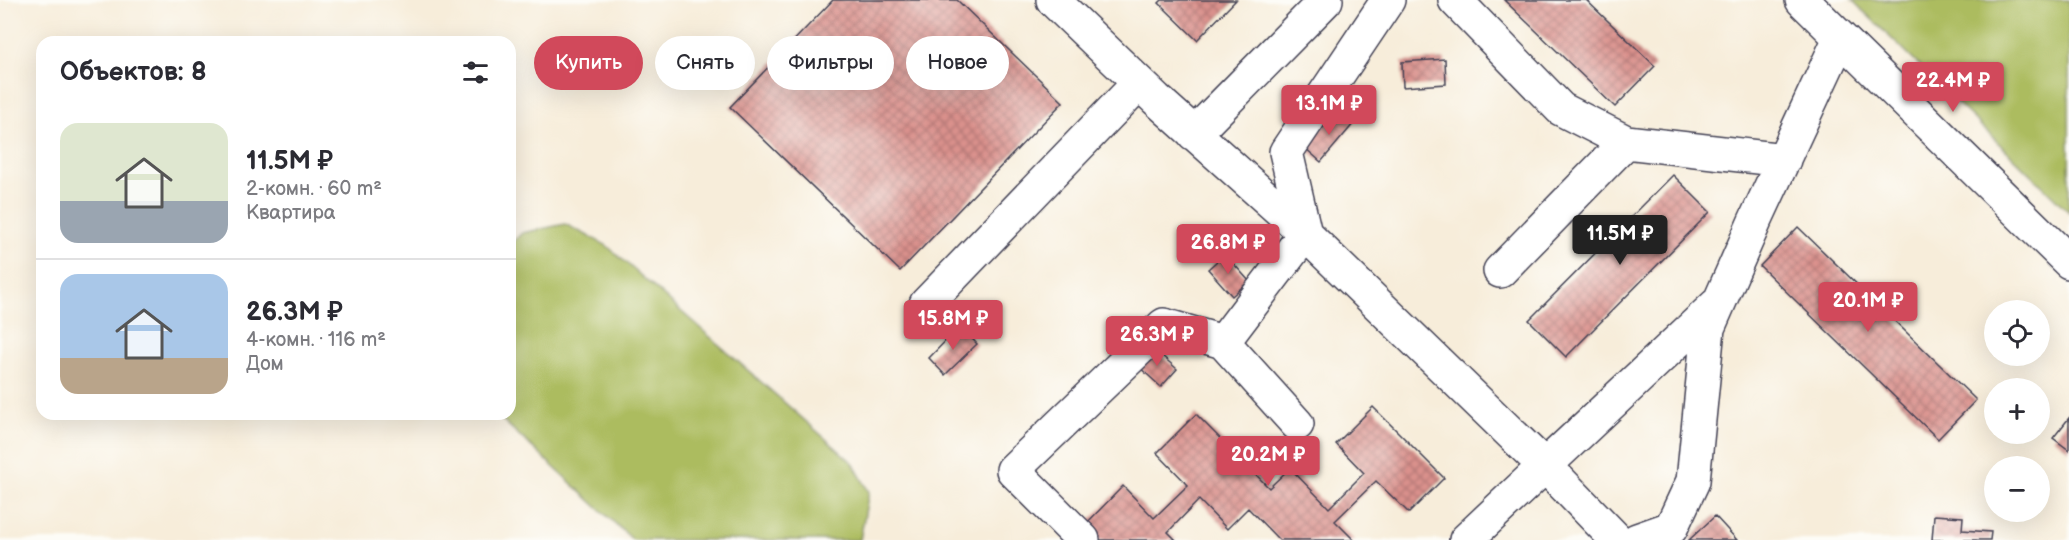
<!DOCTYPE html>
<html lang="ru">
<head>
<meta charset="utf-8">
<style>
	body { margin:0; font-family:"Balsamiq Sans",sans-serif; background:#f2f2f3; color:#2b2b33; height:100vh; display:flex; flex-direction:column; font-size:22px; white-space:nowrap }
	* { box-sizing:border-box; margin:0 }
	p { font-size:20px; color:#7c7c81 }
	.icon { flex:none; width:33px; height:33px; fill:none; stroke:currentColor; stroke-width:2; stroke-linecap:round; stroke-linejoin:round }
	.map { position:relative; flex:1; overflow:hidden }
	.drawer { position:absolute; left:36px; top:36px; width:480px; height:384px; display:flex; flex-direction:column; background:#fff; border-radius:18px; box-shadow:0 6px 24px #0002 }
	.drawer>* { flex:none }
	.hud { position:absolute; left:534px; top:36px; width:570px; height:54px; display:flex; gap:12px }
	.controls { position:absolute; left:1984px; top:300px; display:grid; gap:12px }
	.controls a { display:grid; place-items:center; width:66px; height:66px; border-radius:50%; background:#fff; box-shadow:0 6px 24px #0002; font-size:30px }
	.price { position:absolute; translate:-50% -51px; padding:0 14px; border-radius:6px; background:#d1495b; color:#fff; font-size:20px; line-height:39px; filter:drop-shadow(0 2px 3px #0008) }
	.price::after { content:''; position:absolute; left:50%; top:36px; width:18px; height:14px; margin-left:-9px; background:inherit; clip-path:polygon(0 0,100% 0,50% 100%) }
	.price.selected { background:#222; color:#fff }
	ul { padding:0; list-style:none }
	li { display:flex; align-items:center; gap:18px; height:150px; padding:0 24px }
	li+li { border-top:2px solid #e1e1e2 }
	li span { display:grid; place-items:center; flex:none; width:168px; height:120px; border-radius:18px; color:#555 }
	li>.icon { margin-inline-start:auto }
	span .icon { width:72px; height:72px; fill:#fffc; stroke-width:1 }
	li b { font-size:26px }
	h2 { display:flex; justify-content:space-between; align-items:center; height:72px; padding:0 24px; font-size:26px }
	.chip { padding:0 21px; border-radius:27px; background:#fff; box-shadow:0 6px 24px #0002; font-size:21px; line-height:54px }
	.chip.selected { background:#d1495b; color:#fff }
	.map>svg:first-child { display:block }
</style>
</head>
<body>
<div class="map">
<svg width="2069" height="540" viewBox="0 0 2069 540">
	<defs>
		<pattern id="building-cross-hatch" width="8" height="8" patternUnits="userSpaceOnUse" patternTransform="scale(1.5)"><rect width="8" height="8" fill="#da918c"/><path d="M0 0l8 8M0 8l8-8" fill="none" stroke="#b07674"/></pattern>
	</defs>
	<rect width="100%" height="100%" fill="#fdfcf7"/>
	<filter id="ink" filterUnits="userSpaceOnUse"><feTurbulence type="fractalNoise" baseFrequency=".0167" numOctaves="2"/><feDisplacementMap in="SourceGraphic" scale="12" xChannelSelector="R" yChannelSelector="G"/><feConvolveMatrix kernelMatrix="1 2 1 2 8 2 1 2 1" color-interpolation-filters="sRGB"/></filter>
	<filter id="wash" filterUnits="userSpaceOnUse"><feTurbulence type="fractalNoise" baseFrequency=".008" numOctaves="4" result="noise"/><feDisplacementMap in="SourceGraphic" scale="24" xChannelSelector="R" yChannelSelector="G"/><feGaussianBlur stdDeviation="1.35" result="paint"/><feColorMatrix in="noise" values="0 0 0 0 0 0 0 0 0 0 0 0 0 0 0 0 0 1.4 0 .05"/><feComposite in="paint" operator="in"/></filter>
	<g filter="url(#wash)">
		<rect width="100%" height="100%" fill="#f7edda"/>
		<!-- pitch -->
		<path fill="#acbc5f" stroke="#676f4d" stroke-width="1.5" d="M 1852,0 L 2069,0 L 2069,212 Z
			M 565,224 L 606,245 L 853,463 L 869,492 L 860,540 L 633,540 L 496,414 L 510,414 L 510,245 L 522,233 Z"/>
		<g id="blocks">
			<!-- building -->
			<path fill="url(#building-cross-hatch)" d="M 833,0 L 957,0 L 1063,102 L 900,271 L 730,107 Z
				M 1162,0 L 1236,0 L 1197,40 L 1159,3 Z
				M 1504,0 L 1586,0 L 1655,66 L 1615,107 Z
				M 1445,59 L 1446,84 L 1403,87 L 1402,62 Z
				M 1337,110 L 1354,123 L 1321,162 L 1304,147 Z
				M 1673,175 L 1710,212 L 1566,357 L 1529,320 Z
				M 1798,227 L 1976,400 L 1938,439 L 1760,266 Z
				M 1225,254 L 1249,281 L 1232,296 L 1208,269 Z
				M 960,326 L 977,344 L 945,375 L 929,358 Z
				M 1153,348 L 1177,369 L 1161,387 L 1137,365 Z
				M 1373,407 L 1444,478 L 1409,513 L 1376,481 L 1335,521 L 1354,540 L 1279,540 L 1248,508 L 1227,529 L 1199,500 L 1168,532 L 1176,540 L 1092,540 L 1081,529 L 1123,486 L 1154,518 L 1188,485 L 1157,453 L 1196,414 L 1269,488 L 1290,468 L 1329,508 L 1364,473 L 1336,444 Z
				M 2069,418 L 2069,450 L 2053,438 Z
				M 1934,515 L 1963,517 L 1962,530 L 1991,532 L 1990,540 L 1932,540 Z
				M 1715,516 L 1737,540 L 1689,540 Z"/>
		</g>
	</g>
	<g filter="url(#ink)">
		<use href="#blocks" fill-opacity="0" stroke="#424053" stroke-width="1.5"/>
		<g fill="none" stroke-linecap="round" stroke-linejoin="round">
			<defs>
				<path id="minor" d="M 1053,0 L 1156,99 L 1293,222 L 1556,477 L 1617,540
					M 1455,0 L 1561,109 L 1626,142
					M 1802,0 L 2069,262
					M 1194,134 L 1326,0
					M 1500,271 L 1626,142 L 1784,160
					M 926,304 L 1139,83
					M 1223,342 L 1305,234 L 1286,152 L 1388,0
					M 1083,540 L 1013,470 L 1164,325 L 1223,342 L 1297,424
					M 1466,540 L 1716,305
					M 1637,540 L 1671,528 L 1693,481 L 1708,328 L 1755,221 L 1840,38"/>
			</defs>
			<!-- minor casing -->
			<use href="#minor" stroke="#424053" stroke-width="36"/>
			<!-- minor -->
			<use href="#minor" stroke="#fff" stroke-width="33"/>
		</g>
	</g>
</svg>
<div class="controls">
<a><svg class="icon" aria-label="locate" viewBox="0 0 24 24"><circle cx="12" cy="12" r="6"/><path d="M12 2v4M12 18v4M2 12h4M18 12h4"/></svg></a>
<a>+</a>
<a>−</a>
</div>
<b class="price" style="left:1953px;top:113px">22.4M ₽</b>
<b class="price" style="left:1329px;top:136px">13.1M ₽</b>
<b class="price selected" style="left:1620px;top:266px">11.5M ₽</b>
<b class="price" style="left:1228px;top:275px">26.8M ₽</b>
<b class="price" style="left:1868px;top:333px">20.1M ₽</b>
<b class="price" style="left:953px;top:351px">15.8M ₽</b>
<b class="price" style="left:1157px;top:367px">26.3M ₽</b>
<b class="price" style="left:1268px;top:487px">20.2M ₽</b>
<div class="hud">
<a class="chip selected">Купить</a>
<a class="chip">Снять</a>
<a class="chip">Фильтры</a>
<a class="chip">Новое</a>
</div>
<section class="drawer">
<h2>Объектов: 8<svg class="icon" aria-label="filters" viewBox="0 0 24 24"><path d="M4 7h16M4 17h16"/><circle cx="9" cy="7" r="2"/><circle cx="15" cy="17" r="2"/></svg></h2>
<ul>
<li><span style="background:linear-gradient(#dfe7d0 65%,#9aa5b1 0)"><svg class="icon" aria-label="home" viewBox="0 0 24 24"><path d="M3 11l9-7 9 7M6 9v11h12V9"/></svg></span><div><b>11.5M ₽</b><p>2-комн. · 60 m²</p><p>Квартира</p></div></li>
<li><span style="background:linear-gradient(#a9c7e8 70%,#b9a48a 0)"><svg class="icon" aria-label="home" viewBox="0 0 24 24"><path d="M3 11l9-7 9 7M6 9v11h12V9"/></svg></span><div><b>26.3M ₽</b><p>4-комн. · 116 m²</p><p>Дом</p></div></li>
</ul>
</section>
</div>
</body>
</html>
